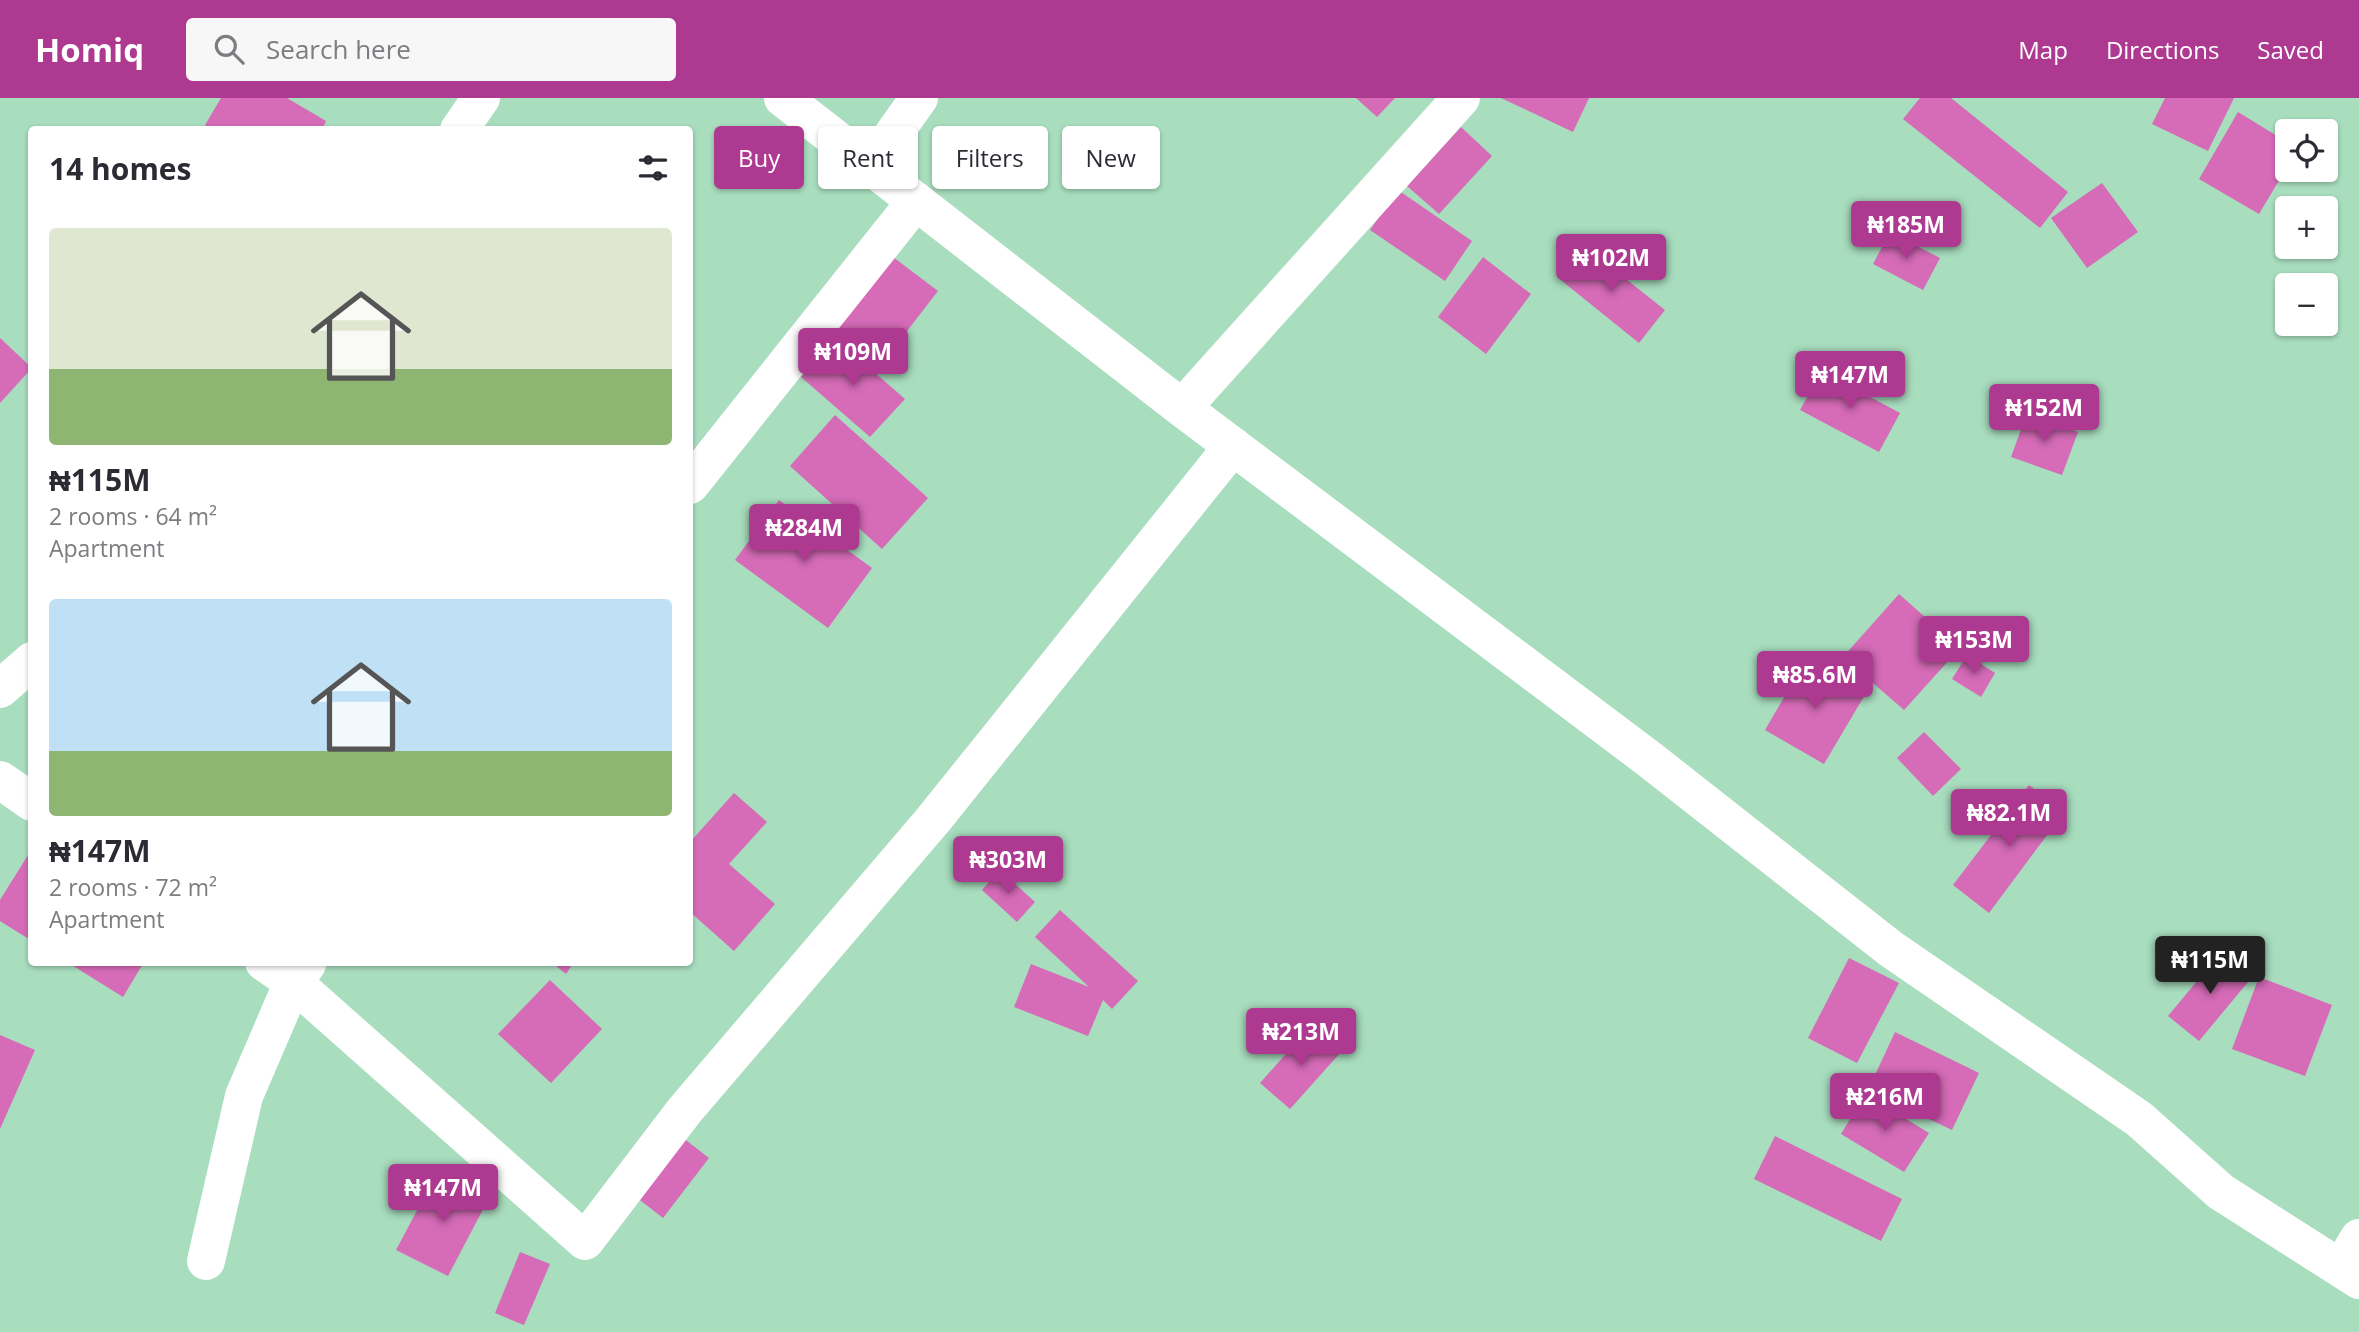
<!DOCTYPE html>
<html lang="en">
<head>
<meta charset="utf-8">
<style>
	body { margin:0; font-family:"Open Sans",sans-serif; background:#f7f7f7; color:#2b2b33; height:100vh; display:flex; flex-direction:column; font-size:26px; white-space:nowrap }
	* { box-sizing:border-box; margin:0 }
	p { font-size:23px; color:#7c7c81 }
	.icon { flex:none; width:38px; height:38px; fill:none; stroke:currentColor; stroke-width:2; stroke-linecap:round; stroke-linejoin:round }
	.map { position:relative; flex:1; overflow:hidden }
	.drawer { position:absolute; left:28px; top:28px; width:665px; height:840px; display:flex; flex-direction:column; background:#fff; border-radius:7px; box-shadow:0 2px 5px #0004 }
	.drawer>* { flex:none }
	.hud { position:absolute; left:714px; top:28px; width:665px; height:63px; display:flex; gap:14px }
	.controls { position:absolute; left:2275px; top:21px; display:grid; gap:14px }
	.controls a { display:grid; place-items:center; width:63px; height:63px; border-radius:7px; background:#fff; box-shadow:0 2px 5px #0004; font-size:35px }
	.price { position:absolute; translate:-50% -60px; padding:0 16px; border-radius:7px; background:#ae3991; color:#fff; font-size:23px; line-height:46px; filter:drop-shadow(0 2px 4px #0008) }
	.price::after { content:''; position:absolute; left:50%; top:42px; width:21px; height:16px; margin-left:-10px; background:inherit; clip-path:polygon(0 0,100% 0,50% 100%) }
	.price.selected { background:#222; color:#fff }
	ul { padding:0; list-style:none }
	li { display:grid; align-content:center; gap:14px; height:371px; padding:0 21px }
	li span { display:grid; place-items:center; height:217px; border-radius:7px; color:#555 }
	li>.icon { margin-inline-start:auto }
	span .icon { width:126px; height:126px; fill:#fffc; stroke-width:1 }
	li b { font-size:30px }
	h2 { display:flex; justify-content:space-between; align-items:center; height:84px; padding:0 21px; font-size:30px }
	.pill { padding:0 24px; border-radius:7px; background:#fff; box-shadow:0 2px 5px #0004; font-size:24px; line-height:63px }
	.pill.selected { background:#ae3991; color:#fff }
	header { display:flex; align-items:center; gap:42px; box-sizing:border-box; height:98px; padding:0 35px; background:#ae3991; color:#fff }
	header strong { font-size:33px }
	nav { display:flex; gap:38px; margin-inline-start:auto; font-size:24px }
	.search { width:490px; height:63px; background:#f7f7f7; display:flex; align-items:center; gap:18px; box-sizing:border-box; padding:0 24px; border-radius:7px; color:#7c7c81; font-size:26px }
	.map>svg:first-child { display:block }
</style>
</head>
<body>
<header>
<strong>Homiq</strong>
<div class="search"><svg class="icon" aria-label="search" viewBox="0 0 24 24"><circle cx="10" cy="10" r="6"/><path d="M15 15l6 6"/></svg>Search here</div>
<nav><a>Map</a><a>Directions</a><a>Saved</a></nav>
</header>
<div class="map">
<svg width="2359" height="1234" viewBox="0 0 2359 1234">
	<rect width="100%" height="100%" fill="#a8ddbe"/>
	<!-- building -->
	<path fill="#d66bb8" d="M 221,0 L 287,0 L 326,23 L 322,32 L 212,32 L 205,27 Z
		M 1356,0 L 1395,0 L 1377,19 Z
		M 1501,0 L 1589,0 L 1573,34 Z
		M 1920,0 L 1951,0 L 2068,94 L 2040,130 L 1903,21 Z
		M 2165,0 L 2234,0 L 2208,53 L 2152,26 Z
		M 2238,14 L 2287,44 L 2287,69 L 2259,116 L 2199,81 Z
		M 1461,29 L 1492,58 L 1439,116 L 1407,88 Z
		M 2102,85 L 2138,134 L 2087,170 L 2051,120 Z
		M 1398,92 L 1472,143 L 1445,183 L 1370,132 Z
		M 1890,134 L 1940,160 L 1923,192 L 1873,166 Z
		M 1583,147 L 1665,212 L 1639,245 L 1557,179 Z
		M 893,159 L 938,193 L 880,268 L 835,234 Z
		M 1483,159 L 1531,196 L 1486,256 L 1438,219 Z
		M 0,240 L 32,270 L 0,305 Z
		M 835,240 L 905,301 L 870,339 L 801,279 Z
		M 1822,273 L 1900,315 L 1879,354 L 1800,312 Z
		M 2027,315 L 2078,334 L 2062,377 L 2011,359 Z
		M 835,317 L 928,400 L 882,451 L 790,368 Z
		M 779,402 L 872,470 L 828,530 L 735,462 Z
		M 1899,496 L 1960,550 L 1904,612 L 1843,559 Z
		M 1967,557 L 1995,575 L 1981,599 L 1952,581 Z
		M 1807,560 L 1866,595 L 1824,666 L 1765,632 Z
		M 1924,634 L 1961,671 L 1933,698 L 1897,660 Z
		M 2029,687 L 2065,713 L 1989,815 L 1953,787 Z
		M 734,695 L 767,724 L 729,766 L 775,806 L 734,853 L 690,814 L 690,744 Z
		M 28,757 L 32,759 L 32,843 L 0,823 L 0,802 Z
		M 1000,772 L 1035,804 L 1017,824 L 982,792 Z
		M 1060,812 L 1138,883 L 1112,911 L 1103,902 L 1088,938 L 1014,909 L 1031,866 L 1089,889 L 1035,839 Z
		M 2222,853 L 2253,878 L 2199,943 L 2168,918 Z
		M 1849,860 L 1899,885 L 1857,965 L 1808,940 Z
		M 67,864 L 144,864 L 123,899 Z
		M 551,864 L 574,864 L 566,876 Z
		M 2259,879 L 2332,907 L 2305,978 L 2232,951 Z
		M 550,882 L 602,931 L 551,985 L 498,936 Z
		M 1311,928 L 1341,954 L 1290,1011 L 1260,985 Z
		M 1895,934 L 1979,975 L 1952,1032 L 1868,992 Z
		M 0,937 L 35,952 L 0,1031 Z
		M 1865,996 L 1929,1035 L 1904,1074 L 1841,1036 Z
		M 674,1033 L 709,1060 L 663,1120 L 627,1092 Z
		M 1775,1038 L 1902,1101 L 1881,1143 L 1754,1081 Z
		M 438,1073 L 489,1100 L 448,1178 L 396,1152 Z
		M 520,1154 L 550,1166 L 524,1227 L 495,1215 Z"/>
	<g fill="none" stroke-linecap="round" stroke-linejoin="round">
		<!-- street -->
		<path stroke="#fff" stroke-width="38" d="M 783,0 L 1182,310 L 1649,661 L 1891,851 L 2139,1021 L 2221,1094 L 2359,1182
			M 459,32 L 481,0
			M 870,69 L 919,0
			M 1182,310 L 1461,0
			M 690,387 L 916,103
			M 0,591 L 32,563
			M 0,682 L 32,704
			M 264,864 L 293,884 L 585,1143 L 685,1012 L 933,722 L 1233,348
			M 206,1163 L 244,998 L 293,884 L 307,866
			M 2341,1170 L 2359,1140"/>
	</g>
</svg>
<div class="controls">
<a><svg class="icon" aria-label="locate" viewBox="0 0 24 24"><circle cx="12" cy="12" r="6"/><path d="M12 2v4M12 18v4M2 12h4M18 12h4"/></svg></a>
<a>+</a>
<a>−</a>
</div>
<b class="price" style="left:1906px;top:163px">₦185M</b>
<b class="price" style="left:1611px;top:196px">₦102M</b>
<b class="price" style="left:853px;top:290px">₦109M</b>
<b class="price" style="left:1850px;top:313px">₦147M</b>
<b class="price" style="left:2044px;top:346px">₦152M</b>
<b class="price" style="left:804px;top:466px">₦284M</b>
<b class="price" style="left:1974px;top:578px">₦153M</b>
<b class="price" style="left:1815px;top:613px">₦85.6M</b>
<b class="price" style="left:2009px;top:751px">₦82.1M</b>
<b class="price" style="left:1008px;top:798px">₦303M</b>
<b class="price selected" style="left:2210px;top:898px">₦115M</b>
<b class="price" style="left:1301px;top:970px">₦213M</b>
<b class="price" style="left:1885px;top:1035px">₦216M</b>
<b class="price" style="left:443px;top:1126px">₦147M</b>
<div class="hud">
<a class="pill selected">Buy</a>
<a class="pill">Rent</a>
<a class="pill">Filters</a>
<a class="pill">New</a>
</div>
<section class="drawer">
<h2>14 homes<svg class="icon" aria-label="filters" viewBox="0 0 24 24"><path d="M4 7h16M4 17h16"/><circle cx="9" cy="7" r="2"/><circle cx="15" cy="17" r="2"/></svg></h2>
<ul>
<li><span style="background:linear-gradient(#dfe7d0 65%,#8fb573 0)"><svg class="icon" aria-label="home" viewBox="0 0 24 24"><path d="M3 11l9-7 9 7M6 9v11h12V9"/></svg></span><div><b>₦115M</b><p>2 rooms · 64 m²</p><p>Apartment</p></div></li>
<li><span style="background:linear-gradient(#bfe0f5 70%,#8fb573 0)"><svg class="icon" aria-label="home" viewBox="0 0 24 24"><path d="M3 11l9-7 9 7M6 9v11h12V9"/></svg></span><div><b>₦147M</b><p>2 rooms · 72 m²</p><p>Apartment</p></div></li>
</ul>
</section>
</div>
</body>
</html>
